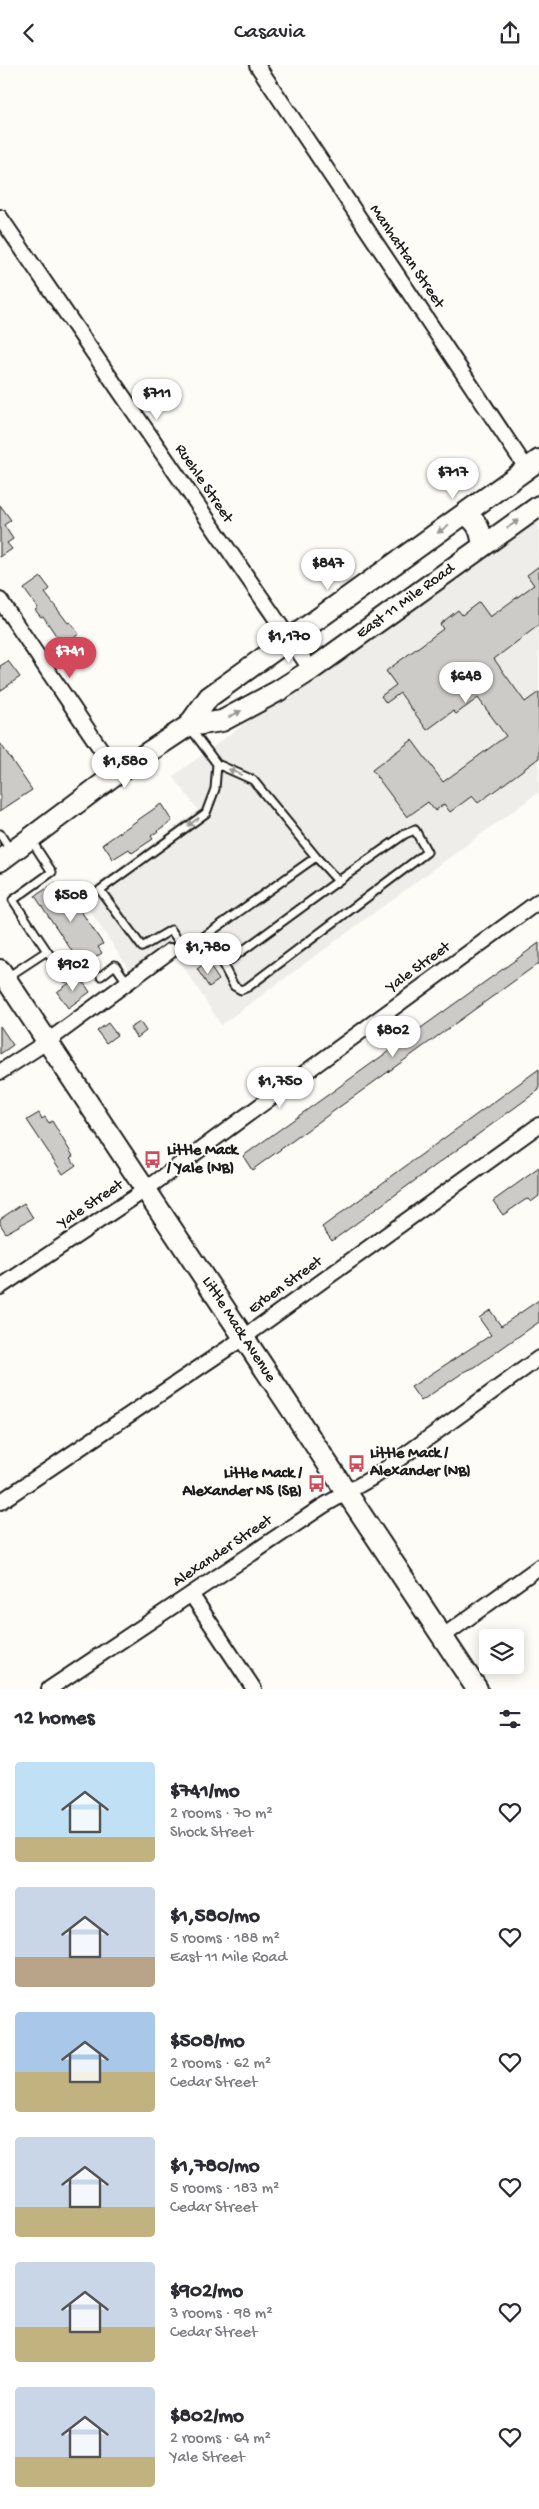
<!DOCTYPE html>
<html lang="en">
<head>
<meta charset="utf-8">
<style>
	body { margin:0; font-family:"Gochi Hand",sans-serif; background:#f7f7f7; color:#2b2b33; height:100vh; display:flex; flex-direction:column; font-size:19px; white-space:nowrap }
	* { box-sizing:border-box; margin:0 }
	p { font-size:16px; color:#7c7c81 }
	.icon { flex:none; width:28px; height:28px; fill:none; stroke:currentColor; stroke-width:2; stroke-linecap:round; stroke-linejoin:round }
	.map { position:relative; height:1624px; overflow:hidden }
	.sheet { display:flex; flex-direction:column; background:#fff; flex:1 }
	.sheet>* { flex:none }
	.fabs { position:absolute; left:479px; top:1564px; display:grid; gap:10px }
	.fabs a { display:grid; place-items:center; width:45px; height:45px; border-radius:5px; background:#fff; box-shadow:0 2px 12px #0003; font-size:25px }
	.price { position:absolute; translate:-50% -42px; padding:0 11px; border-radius:18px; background:#fff; color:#222; font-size:16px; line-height:32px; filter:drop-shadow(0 1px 2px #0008) }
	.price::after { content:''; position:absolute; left:50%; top:30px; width:15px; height:11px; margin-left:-8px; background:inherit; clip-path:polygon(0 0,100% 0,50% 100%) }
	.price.on { background:#d1495b; color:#fff }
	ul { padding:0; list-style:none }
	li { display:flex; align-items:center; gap:15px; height:125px; padding:0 15px }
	li span { display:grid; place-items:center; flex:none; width:140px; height:100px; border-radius:5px; color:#555 }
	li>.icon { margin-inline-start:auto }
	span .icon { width:60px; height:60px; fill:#fffc; stroke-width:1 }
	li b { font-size:21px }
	h2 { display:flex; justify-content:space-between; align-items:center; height:60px; padding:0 15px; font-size:21px }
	header { display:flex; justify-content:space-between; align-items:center; height:65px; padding:0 15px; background:#fff; font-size:22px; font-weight:600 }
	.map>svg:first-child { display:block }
</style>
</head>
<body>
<header><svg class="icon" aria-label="back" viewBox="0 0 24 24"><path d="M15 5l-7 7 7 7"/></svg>Casavia<svg class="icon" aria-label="share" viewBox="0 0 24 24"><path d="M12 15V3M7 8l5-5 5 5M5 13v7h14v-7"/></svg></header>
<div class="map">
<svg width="539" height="1624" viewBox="0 0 539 1624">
	<rect width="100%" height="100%" fill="#fdfcf7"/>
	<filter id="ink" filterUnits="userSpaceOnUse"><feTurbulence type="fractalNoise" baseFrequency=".02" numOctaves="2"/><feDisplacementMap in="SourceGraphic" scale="10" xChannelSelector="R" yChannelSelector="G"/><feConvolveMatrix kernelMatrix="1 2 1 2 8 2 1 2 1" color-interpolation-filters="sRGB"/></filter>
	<g filter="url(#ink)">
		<!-- built -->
		<path fill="#eeede9" d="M 539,444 L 539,727 L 221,960 L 168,878 L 130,906 L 80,831 L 198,745 L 173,711 Z"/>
		<!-- building -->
		<path fill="#cccbc8" stroke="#1c1c1c" d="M 0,440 L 11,455 L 4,460 L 13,474 L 7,478 L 12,484 L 0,492 Z
			M 539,501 L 539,560 L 494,594 L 525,637 L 539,627 L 539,693 L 478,738 L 472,731 L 450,747 L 444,739 L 435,746 L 428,737 L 407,752 L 372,705 L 412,675 L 443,717 L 506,671 L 478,633 L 456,649 L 453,646 L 427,665 L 400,628 L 386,638 L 381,631 L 396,620 L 386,606 L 443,564 L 440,559 L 458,545 L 462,550 L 479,537 L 490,552 L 534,520 L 527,510 Z
			M 41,512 L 50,524 L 45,528 L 68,558 L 70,557 L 79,569 L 63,581 L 43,551 L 41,552 L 35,545 L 38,543 L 24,524 Z
			M 8,596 L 20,612 L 0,626 L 0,601 Z
			M 0,678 L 32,725 L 0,746 Z
			M 161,739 L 172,756 L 151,771 L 153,774 L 132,788 L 129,784 L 113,794 L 103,779 Z
			M 55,818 L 60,824 L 64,821 L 103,879 L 98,882 L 102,888 L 82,901 L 35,831 Z
			M 539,878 L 539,898 L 252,1105 L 243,1091 Z
			M 207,897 L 219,915 L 209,922 L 197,904 Z
			M 79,911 L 90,927 L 68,943 L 57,927 Z
			M 140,957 L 146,966 L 137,973 L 130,963 Z
			M 108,958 L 117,970 L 106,978 L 97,966 Z
			M 0,961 L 13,980 L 0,989 Z
			M 539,1004 L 539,1025 L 332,1176 L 322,1162 Z
			M 39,1048 L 42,1054 L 45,1052 L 49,1058 L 52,1056 L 73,1091 L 70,1093 L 76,1100 L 63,1109 L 27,1055 Z
			M 539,1103 L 539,1131 L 531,1137 L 528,1134 L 525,1135 L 503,1150 L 493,1136 Z
			M 24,1138 L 33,1153 L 6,1168 L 0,1159 L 0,1154 Z
			M 539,1235 L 539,1257 L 475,1302 L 464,1307 L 421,1336 L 411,1322 L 491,1270 L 479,1253 L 490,1245 L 501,1261 Z"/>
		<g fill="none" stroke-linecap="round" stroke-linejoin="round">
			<defs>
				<path id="lane" d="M 190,663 L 217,699 L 215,724 L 206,748 L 100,825 L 142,882 L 171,865 L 185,885 L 316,792 L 253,715 L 217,699
					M 0,769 L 11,786
					M 316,792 L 338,816 L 405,769 L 415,765 L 427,787 L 248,922 L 241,925 L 234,921 L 223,900 L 338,816
					M 47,886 L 66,912
					M 101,911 L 115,900 L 127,917
					M 6,913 L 47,886 L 13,835 L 52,807 L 31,775"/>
				<path id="street" d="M 257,0 L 527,404
					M 0,152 L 311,605
					M 0,535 L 117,708
					M 0,1007 L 48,976 L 170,886
					M 0,1222 L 145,1125 L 539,836
					M 0,1437 L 243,1273 L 539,1060
					M 191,1529 L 254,1624
					M 442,1572 L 539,1502
					M 49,1624 L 323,1441 L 377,1410 L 539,1293"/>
				<path id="secondary" d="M 464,449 C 478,456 481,466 483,481
					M 188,661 L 222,656 L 278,626 L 311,605 L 539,441
					M 0,796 L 117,708 L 188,661 L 209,632 L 539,395
					M 0,905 L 477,1624"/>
			</defs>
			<!-- lane casing -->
			<use href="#lane" stroke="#1c1c1c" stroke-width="11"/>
			<!-- street casing -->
			<use href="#street" stroke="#1c1c1c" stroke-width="18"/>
			<!-- secondary casing -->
			<use href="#secondary" stroke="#1c1c1c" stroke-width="24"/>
			<!-- lane -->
			<use href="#lane" stroke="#fdfcf7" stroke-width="7"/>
			<!-- street -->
			<use href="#street" stroke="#fdfcf7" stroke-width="14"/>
			<!-- secondary -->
			<use href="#secondary" stroke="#fdfcf7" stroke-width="20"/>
		</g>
		<!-- one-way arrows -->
		<defs><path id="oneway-solid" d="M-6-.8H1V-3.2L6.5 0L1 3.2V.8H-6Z" transform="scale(1.25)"/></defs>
		<g fill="#989794">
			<use href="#oneway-solid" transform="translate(513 459) rotate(-35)"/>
			<use href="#oneway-solid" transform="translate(443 464) rotate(144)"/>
			<use href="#oneway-solid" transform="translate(235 649) rotate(-27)"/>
			<use href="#oneway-solid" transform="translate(235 707) rotate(-156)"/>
			<use href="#oneway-solid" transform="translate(193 757) rotate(144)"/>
		</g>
	</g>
	<!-- icons -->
	<defs>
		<symbol id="bus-bare" viewBox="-9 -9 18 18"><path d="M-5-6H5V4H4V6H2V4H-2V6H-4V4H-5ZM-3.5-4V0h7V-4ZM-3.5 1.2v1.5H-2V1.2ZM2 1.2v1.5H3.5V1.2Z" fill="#d1495b" stroke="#fdfcf7" stroke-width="2.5" paint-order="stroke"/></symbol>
	</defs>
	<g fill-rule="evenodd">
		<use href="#bus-bare" x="140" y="1082" width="25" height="25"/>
		<use href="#bus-bare" x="344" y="1386" width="25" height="25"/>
		<use href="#bus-bare" x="304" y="1406" width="25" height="25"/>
	</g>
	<g text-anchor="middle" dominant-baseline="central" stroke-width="4" stroke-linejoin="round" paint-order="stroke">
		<!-- street labels -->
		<g font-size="16" fill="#1c1c1c" stroke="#fdfcf7">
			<text transform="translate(406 192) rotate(56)">Manhattan Street</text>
			<text transform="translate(203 419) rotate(56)">Ruehle Street</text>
			<text transform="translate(406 537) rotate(-36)">East 11 Mile Road</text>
			<text transform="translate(419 903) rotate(-36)">Yale Street</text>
			<text transform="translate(91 1140) rotate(-34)">Yale Street</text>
			<text transform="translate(286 1221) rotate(-36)">Erben Street</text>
			<text transform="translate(238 1265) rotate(57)">Little Mack Avenue</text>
			<text transform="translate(223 1487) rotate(-34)">Alexander Street</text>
		</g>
		<!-- poi labels -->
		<g font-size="16" font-weight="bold" fill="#1c1c1c" stroke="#fdfcf7" text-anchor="start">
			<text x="167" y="1086">Little Mack<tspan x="167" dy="18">/ Yale (NB)</tspan></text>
			<text x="370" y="1389">Little Mack /<tspan x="370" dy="18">Alexander (NB)</tspan></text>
			<text x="302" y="1409" text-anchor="end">Little Mack /<tspan x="302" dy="18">Alexander NS (SB)</tspan></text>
		</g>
	</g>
</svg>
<div class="fabs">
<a><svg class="icon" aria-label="layers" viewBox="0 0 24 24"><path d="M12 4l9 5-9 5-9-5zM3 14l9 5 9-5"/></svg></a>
</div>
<b class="price" style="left:157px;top:356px">$711</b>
<b class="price" style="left:453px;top:435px">$717</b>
<b class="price" style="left:328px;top:526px">$847</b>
<b class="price" style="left:289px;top:599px">$1,170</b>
<b class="price on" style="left:70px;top:614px">$741</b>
<b class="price" style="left:466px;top:639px">$648</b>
<b class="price" style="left:125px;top:724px">$1,580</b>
<b class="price" style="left:71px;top:858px">$508</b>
<b class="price" style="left:208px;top:910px">$1,780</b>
<b class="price" style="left:73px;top:927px">$902</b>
<b class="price" style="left:393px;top:993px">$802</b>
<b class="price" style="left:280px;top:1044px">$1,750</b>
</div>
<section class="sheet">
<h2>12 homes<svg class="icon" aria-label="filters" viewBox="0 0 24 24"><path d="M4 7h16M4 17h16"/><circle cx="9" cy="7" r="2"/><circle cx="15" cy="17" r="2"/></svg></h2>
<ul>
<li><span style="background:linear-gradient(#bfe0f5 75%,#c2b280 0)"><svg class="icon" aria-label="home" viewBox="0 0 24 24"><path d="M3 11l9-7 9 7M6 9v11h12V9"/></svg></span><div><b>$741/mo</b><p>2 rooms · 70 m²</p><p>Shock Street</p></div><svg class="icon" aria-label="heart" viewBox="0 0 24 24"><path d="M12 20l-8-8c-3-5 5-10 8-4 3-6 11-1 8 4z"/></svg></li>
<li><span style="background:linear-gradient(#c9d6e8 70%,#b9a48a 0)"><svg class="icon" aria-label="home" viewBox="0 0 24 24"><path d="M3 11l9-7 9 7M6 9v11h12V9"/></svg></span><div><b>$1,580/mo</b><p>5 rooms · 188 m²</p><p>East 11 Mile Road</p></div><svg class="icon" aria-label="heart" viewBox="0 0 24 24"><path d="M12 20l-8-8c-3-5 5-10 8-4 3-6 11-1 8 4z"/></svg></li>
<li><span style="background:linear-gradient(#a9c7e8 60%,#c2b280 0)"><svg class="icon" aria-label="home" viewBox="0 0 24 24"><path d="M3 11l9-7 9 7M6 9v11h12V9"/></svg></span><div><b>$508/mo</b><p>2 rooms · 62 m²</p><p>Cedar Street</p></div><svg class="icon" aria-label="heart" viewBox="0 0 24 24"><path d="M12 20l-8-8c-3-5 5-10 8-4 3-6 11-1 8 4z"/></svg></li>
<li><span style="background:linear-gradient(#c9d6e8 70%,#c2b280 0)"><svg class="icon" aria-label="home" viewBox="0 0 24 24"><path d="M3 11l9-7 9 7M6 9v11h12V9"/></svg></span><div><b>$1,780/mo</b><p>5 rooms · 183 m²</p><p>Cedar Street</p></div><svg class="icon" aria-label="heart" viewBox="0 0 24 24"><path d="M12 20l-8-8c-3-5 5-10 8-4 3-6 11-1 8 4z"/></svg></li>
<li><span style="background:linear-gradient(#c9d6e8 65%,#c2b280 0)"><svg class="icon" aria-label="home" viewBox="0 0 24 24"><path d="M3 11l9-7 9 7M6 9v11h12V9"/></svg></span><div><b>$902/mo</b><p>3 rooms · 98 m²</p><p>Cedar Street</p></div><svg class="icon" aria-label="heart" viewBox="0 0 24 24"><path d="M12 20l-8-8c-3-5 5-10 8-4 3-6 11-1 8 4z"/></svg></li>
<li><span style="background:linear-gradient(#c9d6e8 70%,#c2b280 0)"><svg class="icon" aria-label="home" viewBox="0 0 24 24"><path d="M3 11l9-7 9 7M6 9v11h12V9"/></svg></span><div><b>$802/mo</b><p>2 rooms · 64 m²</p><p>Yale Street</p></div><svg class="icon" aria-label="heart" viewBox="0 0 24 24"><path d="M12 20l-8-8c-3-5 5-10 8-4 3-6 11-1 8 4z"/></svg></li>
</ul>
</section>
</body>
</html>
